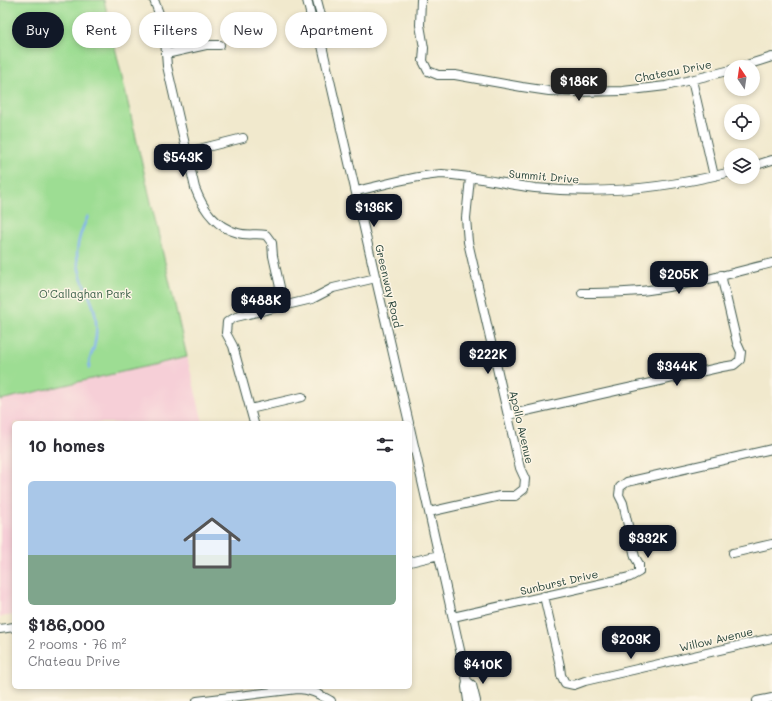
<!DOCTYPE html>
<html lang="en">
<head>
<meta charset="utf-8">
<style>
	body { margin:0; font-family:Mali,sans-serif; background:#f2f2f3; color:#2b2b33; height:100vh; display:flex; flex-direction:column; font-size:15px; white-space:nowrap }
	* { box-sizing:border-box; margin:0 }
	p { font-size:13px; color:#7c7c81 }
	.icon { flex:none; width:22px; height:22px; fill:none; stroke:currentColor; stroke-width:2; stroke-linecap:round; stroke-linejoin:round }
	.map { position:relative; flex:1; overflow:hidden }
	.details { position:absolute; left:12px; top:421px; width:400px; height:268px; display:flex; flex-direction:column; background:#fff; border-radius:6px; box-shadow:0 2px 6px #0003 }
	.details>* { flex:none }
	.top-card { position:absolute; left:12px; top:12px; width:400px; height:36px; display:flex; gap:8px }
	.needle { width:26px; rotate:347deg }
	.fabs { position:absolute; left:724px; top:60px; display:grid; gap:8px }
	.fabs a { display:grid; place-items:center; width:36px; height:36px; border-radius:50%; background:#fff; box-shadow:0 2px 6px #0003; font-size:20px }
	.price { position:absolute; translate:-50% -34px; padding:0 9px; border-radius:8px; background:#111827; color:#fff; font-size:13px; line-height:26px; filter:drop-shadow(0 1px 2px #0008) }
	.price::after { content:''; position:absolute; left:50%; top:24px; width:12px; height:9px; margin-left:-6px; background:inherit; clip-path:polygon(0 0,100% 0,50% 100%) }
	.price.selected { background:#222; color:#fff }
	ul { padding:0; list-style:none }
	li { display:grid; align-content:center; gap:8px; height:212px; padding:0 16px }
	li+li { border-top:1px solid #e1e1e2 }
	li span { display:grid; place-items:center; height:124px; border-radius:6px; color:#555 }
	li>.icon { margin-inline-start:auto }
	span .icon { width:72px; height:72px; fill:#fffc; stroke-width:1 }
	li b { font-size:17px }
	h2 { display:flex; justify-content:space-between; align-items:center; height:48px; padding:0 16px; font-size:17px }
	.tag { padding:0 14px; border-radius:18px; background:#fff; box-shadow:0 2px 6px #0003; font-size:14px; line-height:36px }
	.tag.selected { background:#111827; color:#fff }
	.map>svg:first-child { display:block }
</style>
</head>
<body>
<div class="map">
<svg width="772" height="701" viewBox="0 0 772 701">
	<rect width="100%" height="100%" fill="#fcf5e5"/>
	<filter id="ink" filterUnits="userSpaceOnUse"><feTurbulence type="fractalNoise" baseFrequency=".025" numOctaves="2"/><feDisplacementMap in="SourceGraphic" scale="8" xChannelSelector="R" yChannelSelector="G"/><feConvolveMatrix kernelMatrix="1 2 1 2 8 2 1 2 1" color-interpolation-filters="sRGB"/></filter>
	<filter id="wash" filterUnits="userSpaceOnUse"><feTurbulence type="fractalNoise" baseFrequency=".012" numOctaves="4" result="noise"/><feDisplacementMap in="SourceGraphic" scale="16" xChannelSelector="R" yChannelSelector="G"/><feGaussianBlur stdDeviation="0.9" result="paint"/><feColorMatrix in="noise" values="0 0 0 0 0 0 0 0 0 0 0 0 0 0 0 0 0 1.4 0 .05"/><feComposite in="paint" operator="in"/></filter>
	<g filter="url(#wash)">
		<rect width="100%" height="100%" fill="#f1e9cd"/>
		<!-- built -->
		<path fill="#f6cfd7" d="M 187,357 L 203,423 L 14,423 L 14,615 L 0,617 L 0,400 Z"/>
		<!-- green -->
		<path fill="#9ddd93" stroke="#5e8d64" d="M 0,0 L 104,0 L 187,357 L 0,400 Z"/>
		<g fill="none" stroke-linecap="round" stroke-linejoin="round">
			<!-- stream -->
			<path stroke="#84b4ef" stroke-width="2.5" d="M 88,216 C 75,243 73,259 85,287 C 90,298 96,310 96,322 C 97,330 96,339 94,347 C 92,354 88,361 89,368"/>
		</g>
	</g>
	<g filter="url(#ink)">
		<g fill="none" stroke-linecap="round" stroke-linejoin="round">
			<defs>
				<path id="minor" d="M 154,0 L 164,27 L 167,66 L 195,188 C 203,209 215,227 238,233 C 247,236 256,233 266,235 L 272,243 L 273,256 L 284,305
					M 307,0 L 313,25 L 320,37 L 409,423
					M 317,0 L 323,23 L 320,37
					M 421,0 L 420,25 L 424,48 L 423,61 L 428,71 L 438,75 L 455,75 L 522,87 L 549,91 L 577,92 L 623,91 L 666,86 L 731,70
					M 166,54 L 206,45 L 220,45
					M 740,67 L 772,57
					M 692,80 L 714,176
					M 187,152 L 243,138
					M 753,166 L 772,160
					M 356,191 C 384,185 412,176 442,174 C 473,176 504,184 535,188 C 601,195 667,188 731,172
					M 582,293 C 604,293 627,293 649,290 C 690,285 732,273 772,263
					M 250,409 L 302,397
					M 508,415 L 722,367 L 734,365 L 740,360 L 741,352 L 737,343 L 721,275
					M 254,423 L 233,346 L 226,333 L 227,322 L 236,317 L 312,299 L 333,288 L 376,278
					M 410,428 L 467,681 L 466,687 L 468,701
					M 429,512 L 500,496 L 515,496 L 524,489 L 525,479 L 520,468 L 468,242 L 466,218 L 470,178
					M 733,553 L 772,544
					M 410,562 L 439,555
					M 544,596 L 560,666 L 561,675 L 565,683 L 574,685 L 585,681 L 772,638
					M 453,617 L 630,577 L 639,572 L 639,564 L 635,557 L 623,503 L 619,495 L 620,487 L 627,482 L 772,449
					M 0,629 L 14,627
					M 467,681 L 472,685 L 476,701
					M 197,701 L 298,689 C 311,689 320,695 331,701
					M 757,701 L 772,698"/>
			</defs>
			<!-- minor casing -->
			<use href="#minor" stroke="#3e574b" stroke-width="10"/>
			<!-- minor -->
			<use href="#minor" stroke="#fff" stroke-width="8"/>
		</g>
	</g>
	<g text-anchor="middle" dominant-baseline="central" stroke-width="3" stroke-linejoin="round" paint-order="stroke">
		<!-- street labels -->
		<g font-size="11" fill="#1f3d34" stroke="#fcf5e5">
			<text transform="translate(673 71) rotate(-11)">Chateau Drive</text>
			<text transform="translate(544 176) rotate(5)">Summit Drive</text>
			<text transform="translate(389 286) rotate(77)">Greenway Road</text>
			<text transform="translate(522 427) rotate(77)">Apollo Avenue</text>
			<text transform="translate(559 582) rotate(-13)">Sunburst Drive</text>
			<text transform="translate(716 639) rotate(-13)">Willow Avenue</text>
		</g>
		<!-- park labels -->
		<g font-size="11" fill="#385d47" stroke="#fcf5e5">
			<text x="85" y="293">O'Callaghan Park</text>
		</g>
	</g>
</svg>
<div class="fabs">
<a><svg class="needle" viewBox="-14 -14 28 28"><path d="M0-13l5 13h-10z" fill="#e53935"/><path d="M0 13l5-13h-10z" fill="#7c7c81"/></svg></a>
<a><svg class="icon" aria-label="locate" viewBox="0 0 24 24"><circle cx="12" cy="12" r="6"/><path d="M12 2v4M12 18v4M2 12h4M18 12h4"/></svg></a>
<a><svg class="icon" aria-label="layers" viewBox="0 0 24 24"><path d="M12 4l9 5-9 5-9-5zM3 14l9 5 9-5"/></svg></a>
</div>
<b class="price selected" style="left:579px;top:102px">$186K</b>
<b class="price" style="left:183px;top:178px">$543K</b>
<b class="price" style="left:374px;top:228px">$136K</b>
<b class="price" style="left:679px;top:295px">$205K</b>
<b class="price" style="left:261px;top:321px">$488K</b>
<b class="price" style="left:488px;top:375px">$222K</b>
<b class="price" style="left:677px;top:387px">$344K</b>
<b class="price" style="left:648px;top:559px">$332K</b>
<b class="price" style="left:631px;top:660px">$203K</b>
<b class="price" style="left:483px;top:685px">$410K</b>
<div class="top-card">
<a class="tag selected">Buy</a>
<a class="tag">Rent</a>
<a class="tag">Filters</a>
<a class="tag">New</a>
<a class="tag">Apartment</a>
</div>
<section class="details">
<h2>10 homes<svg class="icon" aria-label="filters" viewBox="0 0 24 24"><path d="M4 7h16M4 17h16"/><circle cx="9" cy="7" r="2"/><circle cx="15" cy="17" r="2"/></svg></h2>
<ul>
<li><span style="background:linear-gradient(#a9c7e8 60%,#7fa58c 0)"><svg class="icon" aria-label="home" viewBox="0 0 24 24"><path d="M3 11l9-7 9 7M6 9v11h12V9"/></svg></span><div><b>$186,000</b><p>2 rooms · 76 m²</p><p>Chateau Drive</p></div></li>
</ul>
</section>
</div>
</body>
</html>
